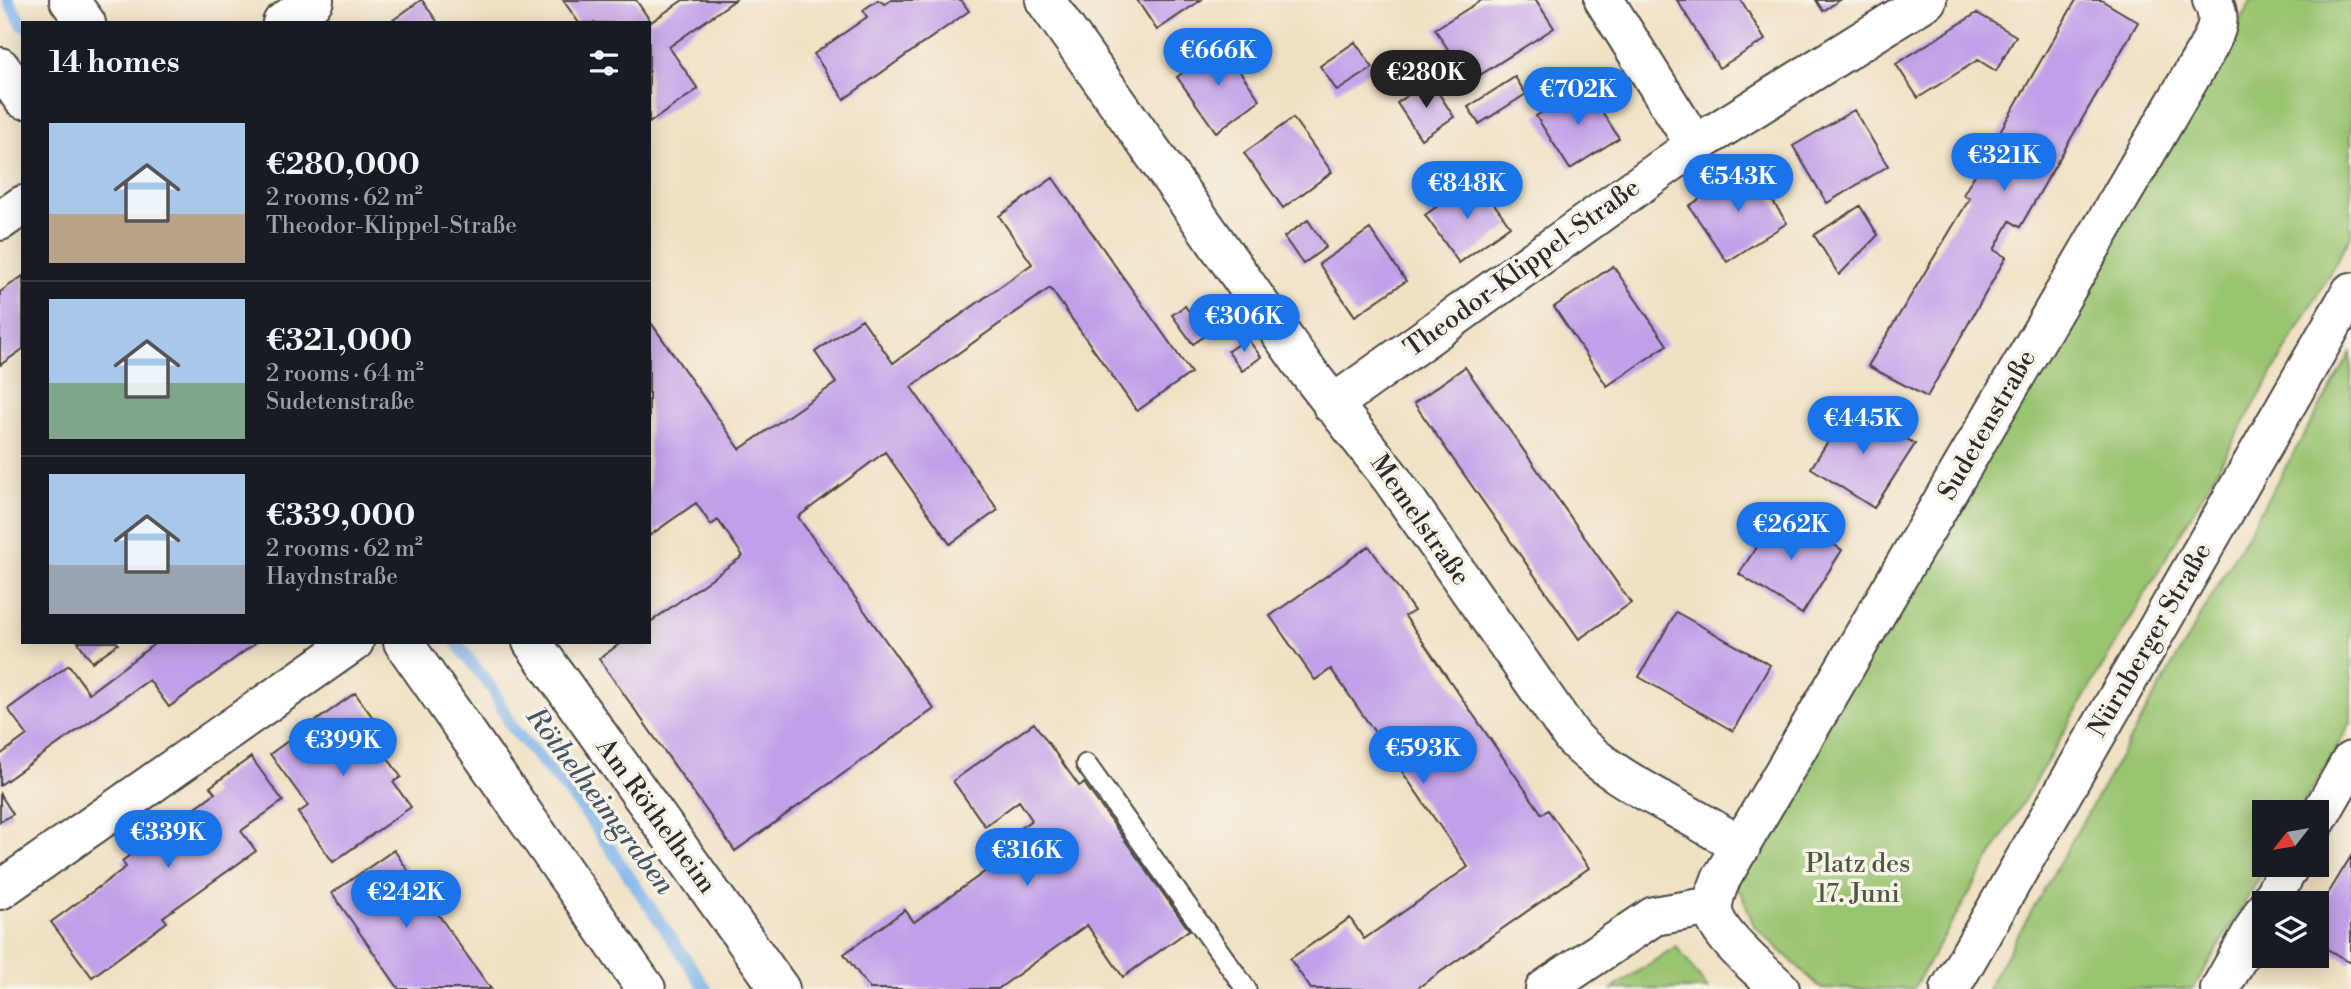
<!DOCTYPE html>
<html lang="en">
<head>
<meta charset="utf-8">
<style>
	body { margin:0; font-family:"Libre Bodoni",serif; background:#242831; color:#f1f3f6; height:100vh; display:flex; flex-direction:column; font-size:26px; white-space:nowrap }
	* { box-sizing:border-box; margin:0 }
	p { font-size:23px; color:#9ea1a6 }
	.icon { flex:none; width:38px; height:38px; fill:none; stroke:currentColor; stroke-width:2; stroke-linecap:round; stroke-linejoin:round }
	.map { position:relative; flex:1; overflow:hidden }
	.side { position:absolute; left:21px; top:21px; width:630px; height:623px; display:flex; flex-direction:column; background:#171b24; border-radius:0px; box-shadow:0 4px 18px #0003 }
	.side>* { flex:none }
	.needle { width:46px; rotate:239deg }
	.tools { position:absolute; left:2252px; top:800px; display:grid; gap:14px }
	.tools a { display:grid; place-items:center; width:77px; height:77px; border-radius:0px; background:#171b24; box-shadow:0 4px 18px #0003; font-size:35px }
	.price { position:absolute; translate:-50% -60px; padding:0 16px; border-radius:24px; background:#1a73e8; color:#fff; font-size:23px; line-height:46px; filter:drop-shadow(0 2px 4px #0008) }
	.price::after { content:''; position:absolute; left:50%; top:42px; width:21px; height:16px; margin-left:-10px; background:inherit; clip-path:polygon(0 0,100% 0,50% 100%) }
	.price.selected { background:#222; color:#fff }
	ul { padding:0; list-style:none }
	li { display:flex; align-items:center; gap:21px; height:175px; padding:0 28px }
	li+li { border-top:2px solid #363941 }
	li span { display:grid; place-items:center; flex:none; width:196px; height:140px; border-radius:0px; color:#555 }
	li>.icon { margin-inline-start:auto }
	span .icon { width:84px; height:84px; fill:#fffc; stroke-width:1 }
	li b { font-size:30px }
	h2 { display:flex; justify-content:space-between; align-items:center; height:84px; padding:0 28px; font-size:30px }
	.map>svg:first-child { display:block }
</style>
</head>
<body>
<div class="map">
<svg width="2351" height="989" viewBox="0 0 2351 989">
	<rect width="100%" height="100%" fill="#f7f3e8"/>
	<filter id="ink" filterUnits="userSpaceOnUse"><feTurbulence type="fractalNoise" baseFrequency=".0143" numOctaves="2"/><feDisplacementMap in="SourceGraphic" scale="14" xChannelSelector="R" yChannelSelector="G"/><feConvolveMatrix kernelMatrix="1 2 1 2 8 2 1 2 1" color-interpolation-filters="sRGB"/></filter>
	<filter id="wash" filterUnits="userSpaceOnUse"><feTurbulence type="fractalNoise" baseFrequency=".00686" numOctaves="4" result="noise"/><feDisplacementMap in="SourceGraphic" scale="28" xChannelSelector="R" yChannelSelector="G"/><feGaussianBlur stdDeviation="1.57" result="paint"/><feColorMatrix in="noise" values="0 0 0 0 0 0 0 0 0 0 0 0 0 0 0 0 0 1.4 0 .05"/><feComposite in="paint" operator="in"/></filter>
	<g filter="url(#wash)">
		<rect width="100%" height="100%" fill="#f1e1c4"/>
		<!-- green -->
		<path fill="#99c470" stroke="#62784e" stroke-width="2" d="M 2252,0 L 2351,0 L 2351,236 L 2185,526 L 1913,989 L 1822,989 L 1754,926 L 1742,894 L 1733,885 Z
			M 2351,353 L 2351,723 L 2298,812 L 2264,812 L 2264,864 L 2267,865 L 2193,989 L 1987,989 Z
			M 1676,946 L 1708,989 L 1612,989 Z"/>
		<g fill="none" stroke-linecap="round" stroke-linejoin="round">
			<!-- stream -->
			<path stroke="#7db2eb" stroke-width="12" d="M 8,0 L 23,26
				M 456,642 L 493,690 L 511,726 L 583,809 L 706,989"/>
		</g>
		<g id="blocks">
			<!-- building -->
			<path fill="#c2a0e9" d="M 422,0 L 438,23 L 389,23 L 421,0 Z
				M 563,0 L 636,0 L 651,22 L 683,0 L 735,0 L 669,47 L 698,89 L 649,123 L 649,23 L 579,23 Z
				M 878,0 L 885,4 L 891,0 L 961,0 L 969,11 L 844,99 L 814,54 L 867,17 L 863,10 Z
				M 1137,0 L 1201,0 L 1157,30 Z
				M 1482,0 L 1536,0 L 1554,28 L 1469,82 L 1435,29 Z
				M 1677,0 L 1741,0 L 1765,40 L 1719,68 Z
				M 1816,0 L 1840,0 L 1823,11 Z
				M 2076,0 L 2101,0 L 2138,22 L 2020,227 L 2010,221 L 1994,250 L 2006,257 L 1927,397 L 1868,366 L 1970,198 L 1963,195 Z
				M 1977,13 L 2016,36 L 1996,71 L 1978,60 L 1918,98 L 1896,64 Z
				M 1355,42 L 1373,68 L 1337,91 L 1320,66 Z
				M 1221,45 L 1260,100 L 1216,132 L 1177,77 Z
				M 1515,77 L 1526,94 L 1479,124 L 1468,107 Z
				M 1430,80 L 1454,117 L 1421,139 L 1397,103 Z
				M 1585,85 L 1619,138 L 1570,169 L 1536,116 Z
				M 1854,110 L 1888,166 L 1827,203 L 1793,146 Z
				M 1293,118 L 1332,172 L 1283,208 L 1244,153 Z
				M 1750,166 L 1787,223 L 1727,262 L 1689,206 Z
				M 1053,178 L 1191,373 L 1137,411 L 1050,288 L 911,387 L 998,510 L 950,544 L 885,452 L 798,517 L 934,709 L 735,851 L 599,659 L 622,642 L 649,642 L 649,623 L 743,556 L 718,520 L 711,525 L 696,503 L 649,536 L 649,320 L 740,449 L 836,383 L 815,352 L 862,319 L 893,363 L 1032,264 L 999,216 Z
				M 1476,179 L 1510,226 L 1459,263 L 1425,215 Z
				M 1860,206 L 1878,235 L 1839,275 L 1814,235 Z
				M 1308,220 L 1326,247 L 1303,264 L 1284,237 Z
				M 1370,229 L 1406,281 L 1355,316 L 1319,264 Z
				M 1613,266 L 1667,345 L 1607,386 L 1554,307 Z
				M 23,276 L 23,349 L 0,365 L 0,292 Z
				M 1185,306 L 1206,335 L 1193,344 L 1172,315 Z
				M 1247,338 L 1261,357 L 1242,371 L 1228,351 Z
				M 1465,367 L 1631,603 L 1579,639 L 1414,403 Z
				M 1852,404 L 1915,444 L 1874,508 L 1811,468 Z
				M 1780,510 L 1842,550 L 1802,614 L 1739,574 Z
				M 1369,546 L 1414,611 L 1405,616 L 1542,814 L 1548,810 L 1589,868 L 1416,989 L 1311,989 L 1290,959 L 1350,918 L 1364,939 L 1468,867 L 1331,669 L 1315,680 L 1270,616 Z
				M 1676,612 L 1770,665 L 1733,731 L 1639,677 Z
				M 78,642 L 117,642 L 118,644 L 92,662 Z
				M 157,642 L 257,642 L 169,707 L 149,680 L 0,785 L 0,755 L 27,735 L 8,709 L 69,665 L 89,693 Z
				M 355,693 L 384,733 L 375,740 L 401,777 L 393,782 L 411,807 L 333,862 L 298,813 L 308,806 L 270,754 Z
				M 1034,723 L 1079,786 L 1084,783 L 1189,930 L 1123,977 L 1087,925 L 998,989 L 870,989 L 844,954 L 905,910 L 914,922 L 1028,841 L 1020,828 L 1032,820 L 1019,801 L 985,826 L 953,781 Z
				M 251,757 L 283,801 L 241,831 L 256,851 L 163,917 L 167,922 L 92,977 L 51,922 L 126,867 L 122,861 L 215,793 L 210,787 Z
				M 0,794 L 13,814 L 0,822 Z
				M 394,850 L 458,943 L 491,989 L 399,989 L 332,893 Z
				M 2351,856 L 2351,963 L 2317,943 L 2317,912 Z"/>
		</g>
	</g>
	<g filter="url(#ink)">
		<use href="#blocks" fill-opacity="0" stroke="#494642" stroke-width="2"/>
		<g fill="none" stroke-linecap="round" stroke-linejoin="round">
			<defs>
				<path id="service" d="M 1086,764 L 1246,989"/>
				<path id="minor" d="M 69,0 L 86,23
					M 1045,0 L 1305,368 L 1391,478 L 1573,738 C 1617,784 1688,810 1741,847
					M 1604,0 L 1695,145
					M 282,23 L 314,0
					M 0,67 L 23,99
					M 0,221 L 23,205
					M 1332,405 L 1695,145 L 1927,0
					M 403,642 L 646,989
					M 532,642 L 780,989
					M 2317,820 L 2351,761
					M 0,890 L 354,642
					M 2269,903 L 2291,864
					M 1545,989 L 1654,916 L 1713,906
					M 1780,989 C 1762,971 1717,936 1713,911 C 1712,899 1717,890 1721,879 L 2207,49 C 2216,31 2223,19 2212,0
					M 2220,989 L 2264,911"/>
				<path id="tertiary" d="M 1950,989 L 2351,292"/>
			</defs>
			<!-- service casing -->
			<use href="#service" stroke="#494642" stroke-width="23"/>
			<!-- minor casing -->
			<use href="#minor" stroke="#494642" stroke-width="42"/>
			<!-- tertiary casing -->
			<use href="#tertiary" stroke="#494642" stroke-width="42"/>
			<!-- service -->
			<use href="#service" stroke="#fff" stroke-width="19"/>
			<!-- minor -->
			<use href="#minor" stroke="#fff" stroke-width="38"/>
			<!-- tertiary -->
			<use href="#tertiary" stroke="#fff" stroke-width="38"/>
		</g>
	</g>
	<g text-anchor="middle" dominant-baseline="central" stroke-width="7" stroke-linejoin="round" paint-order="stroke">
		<!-- street labels -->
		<g font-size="26" fill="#2b2b2b" stroke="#f7f3e8">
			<text transform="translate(1522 268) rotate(-36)">Theodor-Klippel-Straße</text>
			<text transform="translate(1987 425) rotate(-60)">Sudetenstraße</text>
			<text transform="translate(1420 520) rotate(55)">Memelstraße</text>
			<text transform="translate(2150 640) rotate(-60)">Nürnberger Straße</text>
			<text transform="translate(656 816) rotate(54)">Am Röthelheim</text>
		</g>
		<!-- park labels -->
		<g font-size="26" fill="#4c5940" stroke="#f7f3e8">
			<text x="1858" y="864">Platz des<tspan x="1858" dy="30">17. Juni</tspan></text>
		</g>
		<!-- water labels -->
		<g font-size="28" font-style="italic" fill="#445465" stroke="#f7f3e8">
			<text transform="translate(600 801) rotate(53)">Röthelheimgraben</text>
		</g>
	</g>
</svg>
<div class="tools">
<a><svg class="needle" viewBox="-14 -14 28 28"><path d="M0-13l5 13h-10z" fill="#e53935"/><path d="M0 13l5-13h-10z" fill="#9ea1a6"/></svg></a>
<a><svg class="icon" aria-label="layers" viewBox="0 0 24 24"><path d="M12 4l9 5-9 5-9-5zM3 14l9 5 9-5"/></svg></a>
</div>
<b class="price" style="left:1218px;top:88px">€666K</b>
<b class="price selected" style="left:1426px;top:110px">€280K</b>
<b class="price" style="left:1578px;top:127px">€702K</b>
<b class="price" style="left:2004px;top:193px">€321K</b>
<b class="price" style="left:1738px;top:214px">€543K</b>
<b class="price" style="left:1467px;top:221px">€848K</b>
<b class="price" style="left:1244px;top:354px">€306K</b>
<b class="price" style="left:1863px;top:456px">€445K</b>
<b class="price" style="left:1791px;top:562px">€262K</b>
<b class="price" style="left:343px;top:778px">€399K</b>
<b class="price" style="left:1423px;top:786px">€593K</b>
<b class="price" style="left:168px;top:870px">€339K</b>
<b class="price" style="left:1027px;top:888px">€316K</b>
<b class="price" style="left:406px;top:930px">€242K</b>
<section class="side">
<h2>14 homes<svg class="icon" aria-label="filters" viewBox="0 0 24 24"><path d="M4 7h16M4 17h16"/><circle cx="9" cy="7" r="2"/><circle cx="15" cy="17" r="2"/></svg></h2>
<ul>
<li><span style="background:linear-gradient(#a9c7e8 65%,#b9a48a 0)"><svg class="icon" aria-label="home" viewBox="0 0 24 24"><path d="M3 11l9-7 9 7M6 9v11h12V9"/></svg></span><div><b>€280,000</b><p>2 rooms · 62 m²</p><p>Theodor-Klippel-Straße</p></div></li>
<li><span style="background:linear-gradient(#a9c7e8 60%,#7fa58c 0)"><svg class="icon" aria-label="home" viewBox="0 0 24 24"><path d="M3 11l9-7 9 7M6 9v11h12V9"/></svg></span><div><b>€321,000</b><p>2 rooms · 64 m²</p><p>Sudetenstraße</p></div></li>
<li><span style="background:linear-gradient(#a9c7e8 65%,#9aa5b1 0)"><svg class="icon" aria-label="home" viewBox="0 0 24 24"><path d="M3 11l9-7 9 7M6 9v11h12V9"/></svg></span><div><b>€339,000</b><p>2 rooms · 62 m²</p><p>Haydnstraße</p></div></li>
</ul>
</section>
</div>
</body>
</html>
